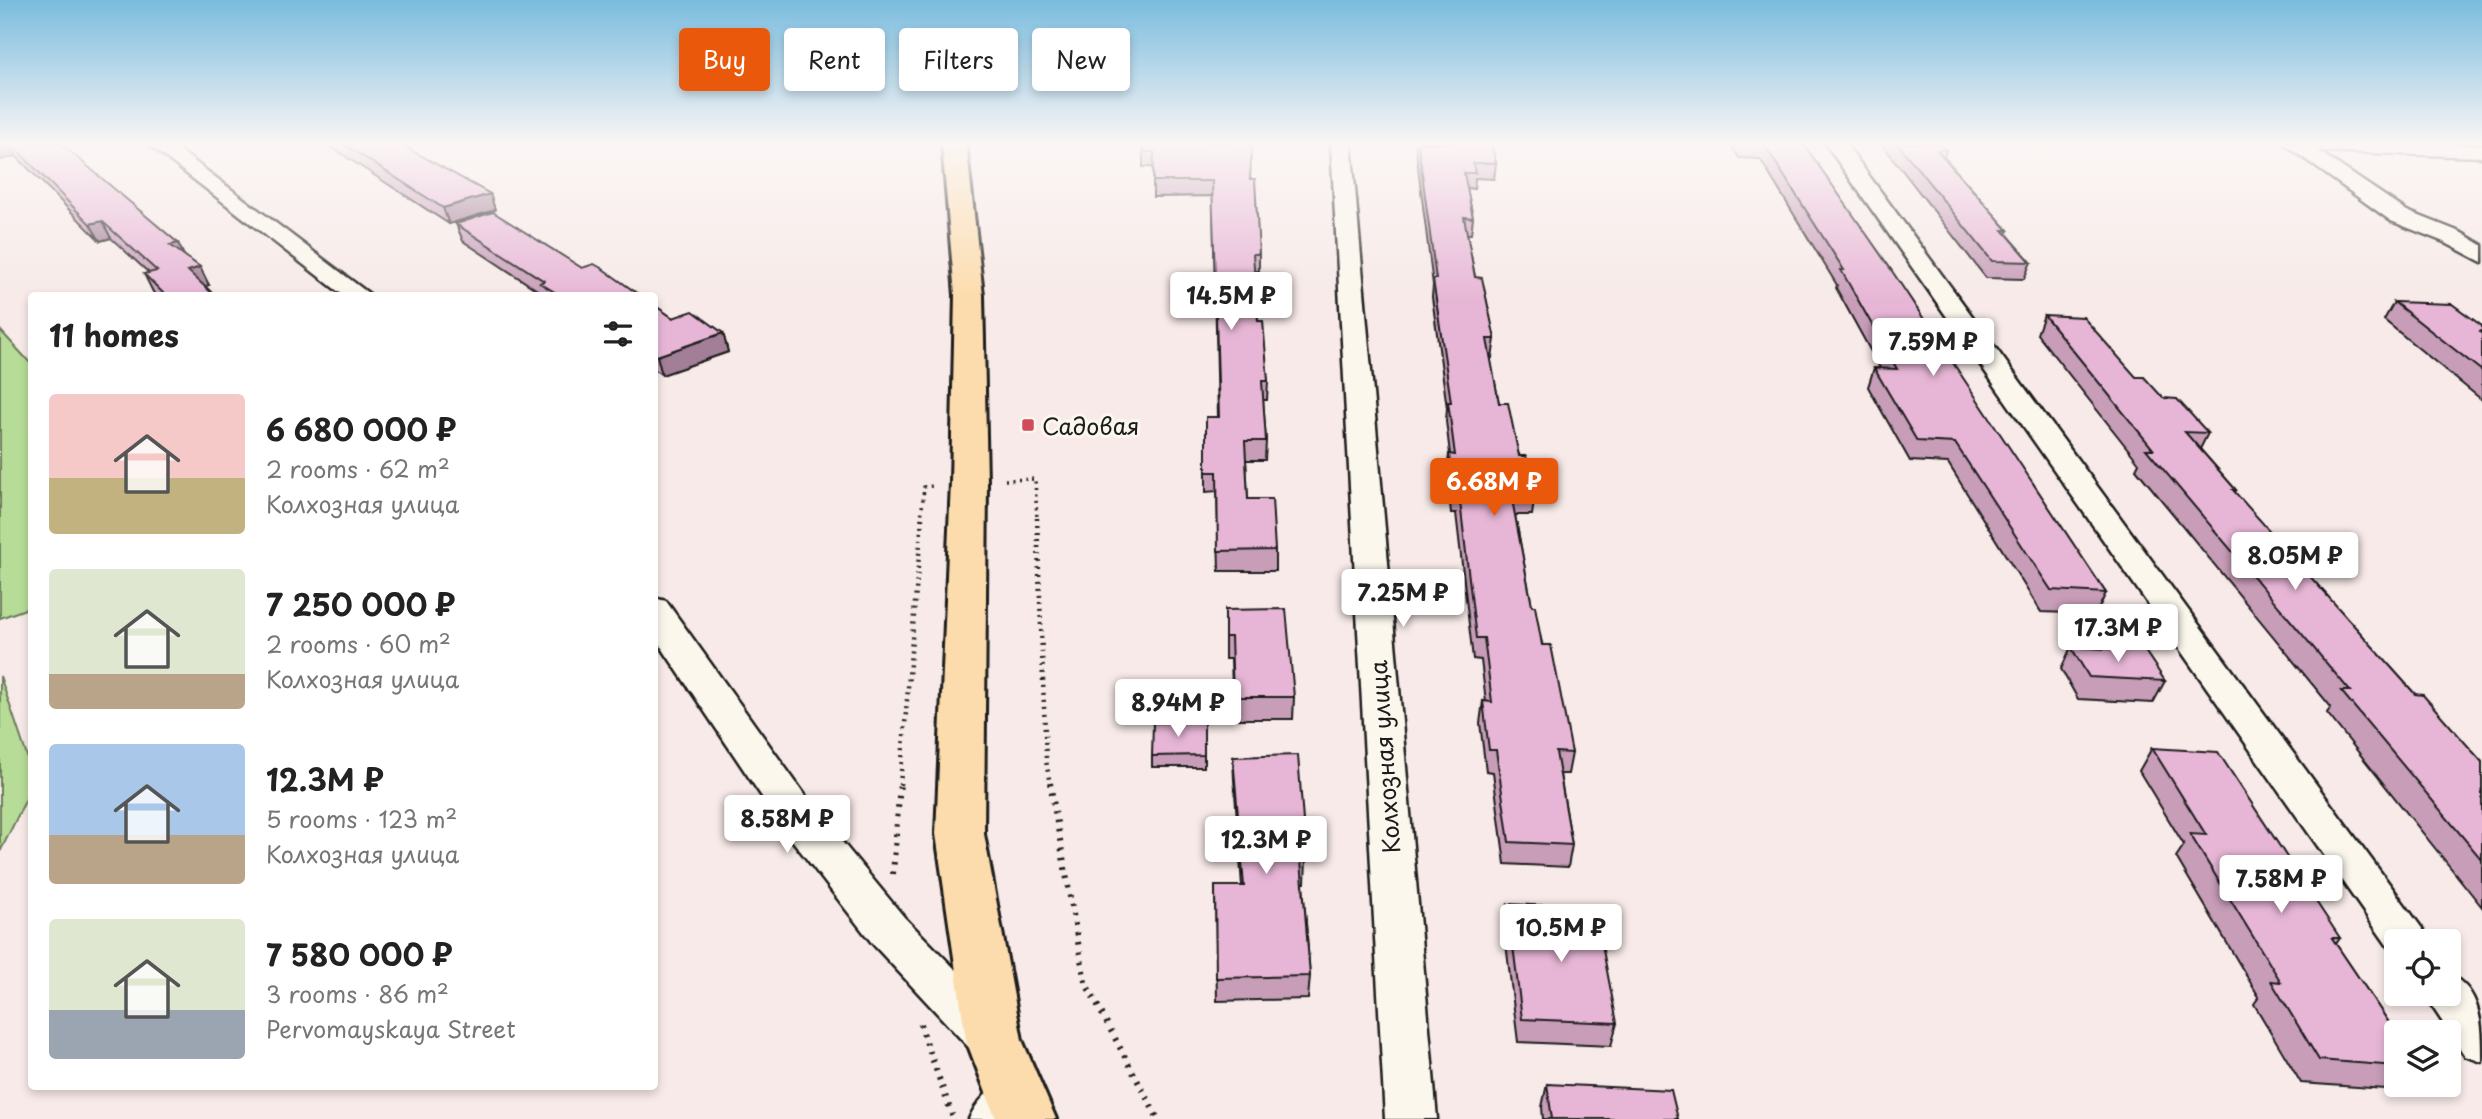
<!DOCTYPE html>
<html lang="en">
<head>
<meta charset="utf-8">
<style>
	body { margin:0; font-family:"Playpen Sans",sans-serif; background:#f2f2f2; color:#222; height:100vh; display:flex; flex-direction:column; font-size:26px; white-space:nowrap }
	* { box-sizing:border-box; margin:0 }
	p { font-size:23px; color:#767676 }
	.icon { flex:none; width:38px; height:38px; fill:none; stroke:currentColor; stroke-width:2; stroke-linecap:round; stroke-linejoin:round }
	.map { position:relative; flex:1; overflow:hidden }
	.sheet { position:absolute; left:28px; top:292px; width:630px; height:798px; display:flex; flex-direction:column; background:#fff; border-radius:7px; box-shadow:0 4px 10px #0003 }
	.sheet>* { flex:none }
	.guide { position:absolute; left:679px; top:28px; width:665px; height:63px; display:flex; gap:14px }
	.buttons { position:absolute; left:2384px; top:929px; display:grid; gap:14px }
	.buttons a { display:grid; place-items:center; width:77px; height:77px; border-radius:7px; background:#fff; box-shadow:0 4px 10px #0003; font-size:35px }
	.price { position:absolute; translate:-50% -60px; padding:0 16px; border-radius:7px; background:#fff; color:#222; font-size:23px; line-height:46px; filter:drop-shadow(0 2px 4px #0008) }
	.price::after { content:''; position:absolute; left:50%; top:42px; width:21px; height:16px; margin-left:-10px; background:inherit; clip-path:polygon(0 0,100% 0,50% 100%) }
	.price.selected { background:#ea580c; color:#fff }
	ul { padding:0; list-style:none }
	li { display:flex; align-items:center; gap:21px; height:175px; padding:0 21px }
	li span { display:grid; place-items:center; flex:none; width:196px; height:140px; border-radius:7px; color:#555 }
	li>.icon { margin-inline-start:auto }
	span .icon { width:84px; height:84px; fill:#fffc; stroke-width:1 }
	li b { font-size:30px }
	h2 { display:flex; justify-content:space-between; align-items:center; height:84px; padding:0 21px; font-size:30px }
	.chip { padding:0 24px; border-radius:7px; background:#fff; box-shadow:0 4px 10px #0003; font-size:24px; line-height:63px }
	.chip.selected { background:#ea580c; color:#fff }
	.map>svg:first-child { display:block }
</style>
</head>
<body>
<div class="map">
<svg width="2482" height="1119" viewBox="0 0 2482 1119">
	<rect width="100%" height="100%" fill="#f7eae8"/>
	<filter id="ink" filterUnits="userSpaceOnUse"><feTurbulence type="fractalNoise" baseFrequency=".0143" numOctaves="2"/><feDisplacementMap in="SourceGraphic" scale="14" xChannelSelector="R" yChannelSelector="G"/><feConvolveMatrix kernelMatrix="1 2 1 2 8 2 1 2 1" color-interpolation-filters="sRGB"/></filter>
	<g filter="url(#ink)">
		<!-- green -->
		<path fill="#b7dc97" stroke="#6a7c5a" stroke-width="2" d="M 0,330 L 32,365 L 31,607 L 0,618 Z
			M 0,676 L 32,771 L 31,789 L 0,852 Z"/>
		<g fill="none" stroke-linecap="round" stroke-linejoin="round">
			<defs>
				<path id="service" d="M 1008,1079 L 1017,1083 L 1021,1091 L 1000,1119 L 969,1119 C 975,1104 992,1085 1008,1079 Z"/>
				<path id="minor" d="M 147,143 L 170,143 L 372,296 L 344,296 Z
					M 1331,143 L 1351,143 L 1437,1119 L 1385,1119 Z
					M 1825,143 L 1845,143 L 2432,942 L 2396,942 L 2394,955 Z
					M 2283,143 L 2482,145 L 2482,157 L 2318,151 L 2407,211 L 2460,232 L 2482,245 L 2482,262 L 2444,242 L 2391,221 Z
					M 654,598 L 666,601 L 815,809 L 904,917 L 1008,1023 L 1015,1038 L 1008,1053 L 991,1059 L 974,1053 L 872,943 L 785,831 L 654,636 Z
					M 2448,974 C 2482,989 2482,1025 2482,1062 L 2465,1056 L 2424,994 L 2448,994 Z"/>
				<path id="primary" d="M 942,143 L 966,143 L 983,295 L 987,482 L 984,834 L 1022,1040 L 1056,1119 L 996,1119 L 966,1040 L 936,834 L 951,482 L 955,295 Z"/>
			</defs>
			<!-- service casing -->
			<use href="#service" stroke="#1c1c1c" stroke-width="5"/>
			<!-- minor casing -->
			<use href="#minor" stroke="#1c1c1c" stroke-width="5"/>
			<!-- primary casing -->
			<use href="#primary" stroke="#1c1c1c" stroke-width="6"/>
			<!-- path-far2 -->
			<path stroke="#1c1c1c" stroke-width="3.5" stroke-dasharray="2 4.5" stroke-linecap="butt" d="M 1005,480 L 1035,479 L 1037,520
				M 921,520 L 924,487 L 933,486"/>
			<!-- path-far1 -->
			<path stroke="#1c1c1c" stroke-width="4.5" stroke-dasharray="2 5" stroke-linecap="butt" d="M 1037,518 L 1046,760 L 1050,785
				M 900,785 L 922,518"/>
			<!-- path -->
			<path stroke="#1c1c1c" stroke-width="6" stroke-dasharray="2.5 7" stroke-linecap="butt" d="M 1050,783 L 1085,982 L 1158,1119
				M 893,874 L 900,783
				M 920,1024 L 952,1115"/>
			<!-- service -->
			<use href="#service" fill="#fbf7ec" fill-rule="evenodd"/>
			<!-- minor -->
			<use href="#minor" fill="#fbf7ec" fill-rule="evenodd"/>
			<!-- primary -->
			<use href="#primary" fill="#fcdcac" fill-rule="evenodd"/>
		</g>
		<!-- wall -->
		<path fill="#c79db8" stroke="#1c1c1c" stroke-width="2" d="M 0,143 L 58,143 L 178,243 L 183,254 L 209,285 L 205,286 L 215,296 L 157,296 L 153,292 L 144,274 L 149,273 L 111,238 L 100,241 L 16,156 Z
			M 325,143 L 398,143 L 490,194 L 495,210 L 449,224 Z
			M 1143,143 L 1250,179 L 1259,254 L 1259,271 L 1255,271 L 1258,321 L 1268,381 L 1267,400 L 1263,400 L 1266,441 L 1265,460 L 1246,460 L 1248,499 L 1275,550 L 1275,571 L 1219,571 L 1217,491 L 1206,492 L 1206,472 L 1218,417 L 1213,196 L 1153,197 L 1153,167 L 1143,167 Z
			M 1415,143 L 1491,143 L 1496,163 L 1494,179 L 1475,178 L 1474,189 L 1467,188 L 1473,218 L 1471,234 L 1467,234 L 1475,277 L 1495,339 L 1492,358 L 1490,358 L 1499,403 L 1535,495 L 1532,515 L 1515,515 L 1532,606 L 1572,753 L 1568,774 L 1560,774 L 1572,845 L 1568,867 L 1505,864 L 1493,772 L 1486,771 L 1480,723 L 1483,701 L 1486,702 L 1481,660 L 1473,659 L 1456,513 L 1451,513 L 1447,474 L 1449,454 L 1450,454 L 1446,421 L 1447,408 L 1432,297 L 1433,285 Z
			M 1730,143 L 1803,143 L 2106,593 L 2096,614 L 2041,612 L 1948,463 L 1910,461 L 1868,387 L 1874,368 L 1880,368 L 1836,288 L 1837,285 L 1760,159 L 1739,158 Z
			M 1881,143 L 1939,143 L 1946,150 L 1944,157 L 2008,230 L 2007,234 L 2031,262 L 2024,279 L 1986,278 Z
			M 456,224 L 582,268 L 641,296 L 544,296 L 543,294 L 463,241 Z
			M 2394,302 L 2482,326 L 2482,400 L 2384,320 Z
			M 654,305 L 673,318 L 723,333 L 728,352 L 662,375 L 654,369 Z
			M 2044,315 L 2136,377 L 2208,433 L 2200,449 L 2236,490 L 2235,493 L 2415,694 L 2482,762 L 2482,907 L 2327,713 L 2331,707 L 2136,469 L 2139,463 L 2037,334 Z
			M 1225,610 L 1294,697 L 1293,719 L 1233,719 L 1231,659 L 1225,659 Z
			M 2071,647 L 2165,681 L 2153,703 L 2078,699 L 2061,669 Z
			M 1204,722 L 1204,767 L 1152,767 L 1152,756 Z
			M 2152,748 L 2340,938 L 2336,944 L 2396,1033 L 2396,1085 L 2403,1085 L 2399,1090 L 2301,1083 L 2254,1004 L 2259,997 L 2176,857 L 2184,845 L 2139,771 Z
			M 1233,757 L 1306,860 L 1305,883 L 1303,883 L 1310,976 L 1308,999 L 1217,1001 L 1215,886 L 1242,886 L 1234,780 Z
			M 1508,904 L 1617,1023 L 1611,1046 L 1518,1042 L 1504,927 Z
			M 1547,1084 L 1678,1119 L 1543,1119 L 1542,1107 Z"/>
		<!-- shaded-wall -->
		<path fill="#a27f96" stroke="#1c1c1c" stroke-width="2" d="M 0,143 L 9,143 L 16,156 L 0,160 Z
			M 490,194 L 495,210 L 449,224 L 443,208 Z
			M 102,221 L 111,238 L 100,241 L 90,224 Z
			M 178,243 L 186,260 L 170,245 Z
			M 200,267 L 209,285 L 196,289 L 188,271 Z
			M 723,333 L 728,352 L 662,375 L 657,356 Z"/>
		<!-- building -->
		<path fill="#e7b6d6" stroke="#1c1c1c" stroke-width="2" d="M 10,143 L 58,143 L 72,153 L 178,243 L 170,245 L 200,267 L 188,271 L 215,296 L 166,296 L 144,274 L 157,271 L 102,221 L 90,224 Z
			M 342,143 L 398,143 L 490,194 L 443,208 Z
			M 1143,143 L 1252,143 L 1250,179 L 1255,179 L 1259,254 L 1253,254 L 1258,321 L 1263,321 L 1268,381 L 1262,381 L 1266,441 L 1245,441 L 1248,499 L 1272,499 L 1275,550 L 1218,551 L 1217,472 L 1206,472 L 1206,417 L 1219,417 L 1212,181 L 1153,181 L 1154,152 L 1143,152 Z
			M 1418,143 L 1491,143 L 1496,163 L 1473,163 L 1475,173 L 1464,173 L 1473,218 L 1464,217 L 1475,277 L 1482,278 L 1495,339 L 1487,339 L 1499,403 L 1508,403 L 1519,456 L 1526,456 L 1535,495 L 1511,494 L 1532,606 L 1535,606 L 1542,645 L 1551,645 L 1572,753 L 1556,752 L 1572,845 L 1509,842 L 1496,750 L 1489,750 L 1483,701 L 1492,702 L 1484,638 L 1476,638 L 1459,493 L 1454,493 L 1449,454 L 1455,455 L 1448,402 L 1451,402 L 1433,279 L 1436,279 Z
			M 1763,143 L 1803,143 L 1888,265 L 2106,593 L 2051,590 L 1955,443 L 1917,441 L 1874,368 L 1897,369 L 1841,270 L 1844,270 Z
			M 1897,143 L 1939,143 L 1946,150 L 1937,150 L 2008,230 L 2003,230 L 2031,262 L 1992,261 Z
			M 493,212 L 582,268 L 594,264 L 603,269 L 641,296 L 561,296 L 540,283 L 544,281 L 456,224 Z
			M 2394,302 L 2452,304 L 2482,326 L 2482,332 L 2479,331 L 2482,334 L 2482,371 Z
			M 654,305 L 673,318 L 693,311 L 723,333 L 657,356 L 654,354 Z
			M 2044,315 L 2083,317 L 2136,377 L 2144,377 L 2163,398 L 2177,399 L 2208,433 L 2185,432 L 2236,490 L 2233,490 L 2415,694 L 2423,695 L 2482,762 L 2482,860 L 2341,691 L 2350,691 L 2146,449 L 2153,449 Z
			M 1286,609 L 1294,697 L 1233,697 L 1231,637 L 1225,637 L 1225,610 Z
			M 2071,647 L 2145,651 L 2165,681 L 2089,677 Z
			M 1204,722 L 1204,755 L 1152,756 L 1153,723 Z
			M 2152,748 L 2218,752 L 2340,938 L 2332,938 L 2396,1033 L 2396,1066 L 2319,1060 L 2271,981 L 2281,982 L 2190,834 L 2206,835 Z
			M 1298,755 L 1306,860 L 1301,860 L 1310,976 L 1216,978 L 1215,886 L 1244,886 L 1233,757 Z
			M 1508,904 L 1595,908 L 1617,1023 L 1522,1019 Z
			M 1547,1084 L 1671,1090 L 1678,1119 L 1552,1119 Z"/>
	</g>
	<!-- sky -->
	<linearGradient id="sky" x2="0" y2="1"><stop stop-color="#7abcde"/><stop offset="0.48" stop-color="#fbf6f5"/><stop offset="1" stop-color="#fbf6f5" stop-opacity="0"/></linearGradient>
	<rect width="2482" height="300" fill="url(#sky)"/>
	<!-- markers -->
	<rect fill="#d1495b" stroke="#fbf7ec" stroke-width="2.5" x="1021" y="418" width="14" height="14" rx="3.5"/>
	<g text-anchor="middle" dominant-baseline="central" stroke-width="6" stroke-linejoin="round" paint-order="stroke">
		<!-- poi labels -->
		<g font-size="23" fill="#1c1c1c" stroke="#fbf7ec" text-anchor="start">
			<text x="1042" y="425">Садовая</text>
		</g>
		<!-- street labels -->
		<g font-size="23" fill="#1c1c1c" stroke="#fbf7ec">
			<text transform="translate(1384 757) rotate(-94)">Колхозная улица</text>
		</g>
	</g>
</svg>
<div class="buttons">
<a><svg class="icon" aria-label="locate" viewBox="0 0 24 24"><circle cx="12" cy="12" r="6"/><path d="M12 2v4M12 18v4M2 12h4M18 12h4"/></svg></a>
<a><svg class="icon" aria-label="layers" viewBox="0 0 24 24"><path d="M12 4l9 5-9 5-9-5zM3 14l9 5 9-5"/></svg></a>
</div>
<b class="price" style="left:1231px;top:332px">14.5M ₽</b>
<b class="price" style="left:1933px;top:378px">7.59M ₽</b>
<b class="price selected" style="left:1494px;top:518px">6.68M ₽</b>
<b class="price" style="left:2295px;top:592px">8.05M ₽</b>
<b class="price" style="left:1403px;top:629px">7.25M ₽</b>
<b class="price" style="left:2118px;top:664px">17.3M ₽</b>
<b class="price" style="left:1178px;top:739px">8.94M ₽</b>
<b class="price" style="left:787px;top:855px">8.58M ₽</b>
<b class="price" style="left:1266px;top:876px">12.3M ₽</b>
<b class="price" style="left:2281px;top:915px">7.58M ₽</b>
<b class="price" style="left:1561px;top:964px">10.5M ₽</b>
<div class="guide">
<a class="chip selected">Buy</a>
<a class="chip">Rent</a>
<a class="chip">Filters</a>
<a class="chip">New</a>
</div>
<section class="sheet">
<h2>11 homes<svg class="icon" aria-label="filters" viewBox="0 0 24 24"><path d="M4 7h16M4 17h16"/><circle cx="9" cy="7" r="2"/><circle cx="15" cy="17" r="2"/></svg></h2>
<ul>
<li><span style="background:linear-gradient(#f6c9c9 60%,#c2b280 0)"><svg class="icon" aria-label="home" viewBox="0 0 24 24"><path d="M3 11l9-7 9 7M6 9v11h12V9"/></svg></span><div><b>6 680 000 ₽</b><p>2 rooms · 62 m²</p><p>Колхозная улица</p></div></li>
<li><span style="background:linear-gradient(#dfe7d0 75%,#b9a48a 0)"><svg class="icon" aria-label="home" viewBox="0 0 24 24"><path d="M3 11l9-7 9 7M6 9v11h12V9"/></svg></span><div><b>7 250 000 ₽</b><p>2 rooms · 60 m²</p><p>Колхозная улица</p></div></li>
<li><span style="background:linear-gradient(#a9c7e8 65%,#b9a48a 0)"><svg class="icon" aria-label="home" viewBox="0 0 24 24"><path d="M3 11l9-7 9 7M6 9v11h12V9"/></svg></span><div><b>12.3M ₽</b><p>5 rooms · 123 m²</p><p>Колхозная улица</p></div></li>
<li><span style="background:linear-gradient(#dfe7d0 65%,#9aa5b1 0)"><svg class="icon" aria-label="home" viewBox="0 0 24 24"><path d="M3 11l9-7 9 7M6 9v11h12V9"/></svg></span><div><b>7 580 000 ₽</b><p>3 rooms · 86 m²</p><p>Pervomayskaya Street</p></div></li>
</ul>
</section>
</div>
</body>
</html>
